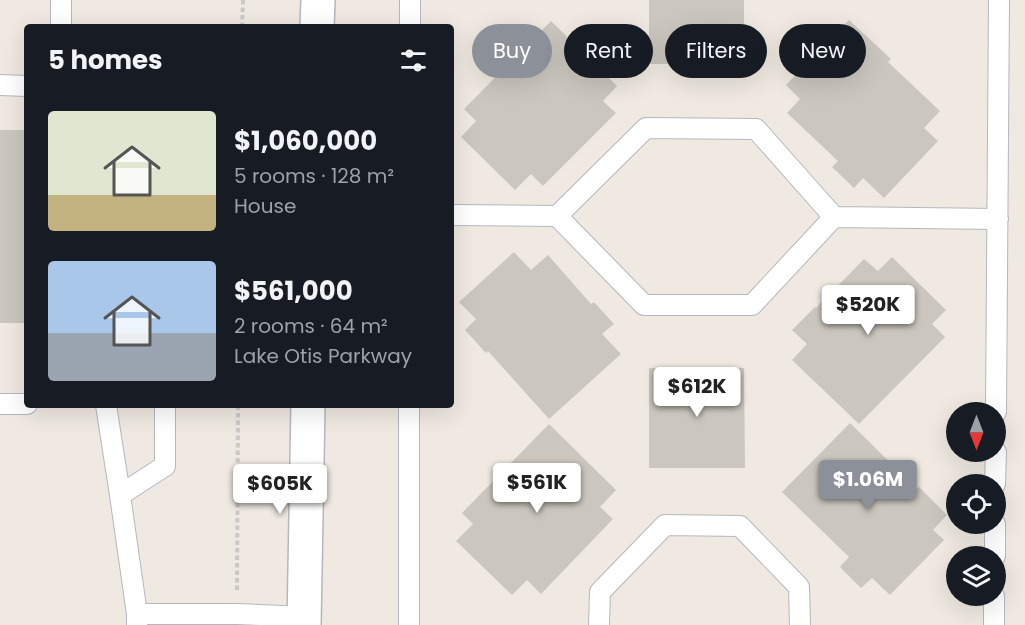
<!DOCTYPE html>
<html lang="en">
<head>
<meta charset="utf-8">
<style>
	body { margin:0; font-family:Poppins,sans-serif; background:#242831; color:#f1f3f6; height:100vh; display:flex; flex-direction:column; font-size:22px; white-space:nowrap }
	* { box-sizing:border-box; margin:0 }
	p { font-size:20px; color:#9ea1a6 }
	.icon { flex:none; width:33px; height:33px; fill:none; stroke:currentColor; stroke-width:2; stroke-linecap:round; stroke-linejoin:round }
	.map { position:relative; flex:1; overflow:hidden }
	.sheet { position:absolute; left:24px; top:24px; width:430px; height:384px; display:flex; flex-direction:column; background:#171b24; border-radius:6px; box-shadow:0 6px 24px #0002 }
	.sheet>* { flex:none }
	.top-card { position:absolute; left:472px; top:24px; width:462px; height:54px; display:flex; gap:12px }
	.needle { width:39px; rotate:180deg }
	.controls { position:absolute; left:946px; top:402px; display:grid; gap:12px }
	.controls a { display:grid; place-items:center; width:60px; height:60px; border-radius:50%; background:#171b24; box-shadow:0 6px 24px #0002; font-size:30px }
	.price { position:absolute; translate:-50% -51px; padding:0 14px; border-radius:6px; background:#fff; color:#222; font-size:20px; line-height:39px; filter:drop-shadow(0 2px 3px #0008) }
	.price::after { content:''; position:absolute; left:50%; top:36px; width:18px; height:14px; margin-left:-9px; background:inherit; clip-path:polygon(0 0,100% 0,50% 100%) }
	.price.active { background:#8c9099; color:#fff }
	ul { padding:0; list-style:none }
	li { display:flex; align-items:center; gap:18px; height:150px; padding:0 24px }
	li span { display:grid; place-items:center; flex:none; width:168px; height:120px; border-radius:6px; color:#555 }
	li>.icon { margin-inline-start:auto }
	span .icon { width:72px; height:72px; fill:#fffc; stroke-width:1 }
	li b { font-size:26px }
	h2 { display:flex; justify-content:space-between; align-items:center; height:72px; padding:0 24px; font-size:26px }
	.tag { padding:0 21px; border-radius:27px; background:#171b24; box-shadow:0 6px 24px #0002; font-size:21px; line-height:54px }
	.tag.active { background:#8c9099; color:#fff }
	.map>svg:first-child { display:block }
</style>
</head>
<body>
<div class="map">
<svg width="1025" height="625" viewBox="0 0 1025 625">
	<rect width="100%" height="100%" fill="#efe9e1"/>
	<!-- building -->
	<path fill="#cbc7bf" d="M 649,0 L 744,0 L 744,64 L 649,64 Z
		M 849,20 L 891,59 L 888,62 L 940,111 L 924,128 L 938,141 L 884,198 L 863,178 L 854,188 L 832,167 L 838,161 L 787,113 L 800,99 L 786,85 Z
		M 551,21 L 617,86 L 603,101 L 616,113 L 543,186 L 531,174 L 515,190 L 461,137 L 476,121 L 464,109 Z
		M 0,130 L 27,130 L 27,323 L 0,323 Z
		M 514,252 L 531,270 L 548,255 L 591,304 L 594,302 L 614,324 L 602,334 L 621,354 L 549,419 L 488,351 L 486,353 L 465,330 L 476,319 L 459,302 Z
		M 892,257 L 946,310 L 932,324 L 945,337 L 859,424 L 792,360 L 807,344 L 792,330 L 815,307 L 816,308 L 864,259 L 878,271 Z
		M 649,368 L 744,368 L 745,468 L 649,468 Z
		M 850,423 L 917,489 L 919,487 L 947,515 L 933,530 L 944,540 L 890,595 L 872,578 L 861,588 L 840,567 L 849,557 L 782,492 Z
		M 549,424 L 616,490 L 600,507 L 613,519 L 541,594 L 527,580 L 512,595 L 456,541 L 473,524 L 462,513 Z"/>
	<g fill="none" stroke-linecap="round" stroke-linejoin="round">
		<defs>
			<path id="service" d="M 61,27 L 61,0
				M 410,27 L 410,0
				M 0,85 L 27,86
				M 646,128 L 756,129 L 834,217 L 752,305 L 644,305 L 557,216 Z
				M 452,215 L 557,216
				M 834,217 L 998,219
				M 0,404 L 27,404
				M 106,405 L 120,495 L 137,614 L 137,625
				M 996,412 L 999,0
				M 995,484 L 996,452
				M 120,495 L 165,466 L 165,405
				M 995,556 L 995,524
				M 137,614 L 237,614 L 304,617
				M 409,625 L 409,405
				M 599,625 L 600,592 L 665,525 L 740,526 L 799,587 L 800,625
				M 994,625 L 994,596"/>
			<path id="secondary" d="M 317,27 L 318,0
				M 304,625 L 308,405"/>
		</defs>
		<!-- service casing -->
		<use href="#service" stroke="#b4b7c1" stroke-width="22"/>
		<!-- secondary casing -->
		<use href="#secondary" stroke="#b4b7c1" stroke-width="36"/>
		<!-- path -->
		<path stroke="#c9c9c9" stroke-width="4" stroke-dasharray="4.5 3" stroke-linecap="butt" d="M 242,27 L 243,0
			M 237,590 L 238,405"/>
		<!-- service -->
		<use href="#service" stroke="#fff" stroke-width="20"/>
		<!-- secondary -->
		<use href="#secondary" stroke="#fff" stroke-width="33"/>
	</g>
</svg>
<div class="controls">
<a><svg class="needle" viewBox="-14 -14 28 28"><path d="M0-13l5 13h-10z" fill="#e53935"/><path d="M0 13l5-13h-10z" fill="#9ea1a6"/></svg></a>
<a><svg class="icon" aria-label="locate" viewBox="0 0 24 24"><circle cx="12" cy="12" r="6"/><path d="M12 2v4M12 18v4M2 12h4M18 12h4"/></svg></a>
<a><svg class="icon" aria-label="layers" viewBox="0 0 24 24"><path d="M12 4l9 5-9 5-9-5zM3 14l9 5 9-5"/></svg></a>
</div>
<b class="price" style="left:868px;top:336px">$520K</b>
<b class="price" style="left:697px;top:418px">$612K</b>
<b class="price active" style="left:868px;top:511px">$1.06M</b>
<b class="price" style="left:537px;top:514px">$561K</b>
<b class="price" style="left:280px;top:515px">$605K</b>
<div class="top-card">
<a class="tag active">Buy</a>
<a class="tag">Rent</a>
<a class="tag">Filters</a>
<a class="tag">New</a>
</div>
<section class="sheet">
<h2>5 homes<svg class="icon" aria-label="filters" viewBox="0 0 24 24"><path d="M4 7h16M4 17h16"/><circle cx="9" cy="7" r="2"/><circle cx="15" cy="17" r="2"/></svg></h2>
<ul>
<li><span style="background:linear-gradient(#dfe7d0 70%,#c2b280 0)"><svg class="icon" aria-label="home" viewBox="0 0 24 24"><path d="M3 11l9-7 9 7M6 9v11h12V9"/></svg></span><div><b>$1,060,000</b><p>5 rooms · 128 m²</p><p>House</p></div></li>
<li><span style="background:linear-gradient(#a9c7e8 60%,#9aa5b1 0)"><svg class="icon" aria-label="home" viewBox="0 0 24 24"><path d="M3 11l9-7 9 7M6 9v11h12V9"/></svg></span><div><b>$561,000</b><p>2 rooms · 64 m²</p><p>Lake Otis Parkway</p></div></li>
</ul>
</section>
</div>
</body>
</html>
